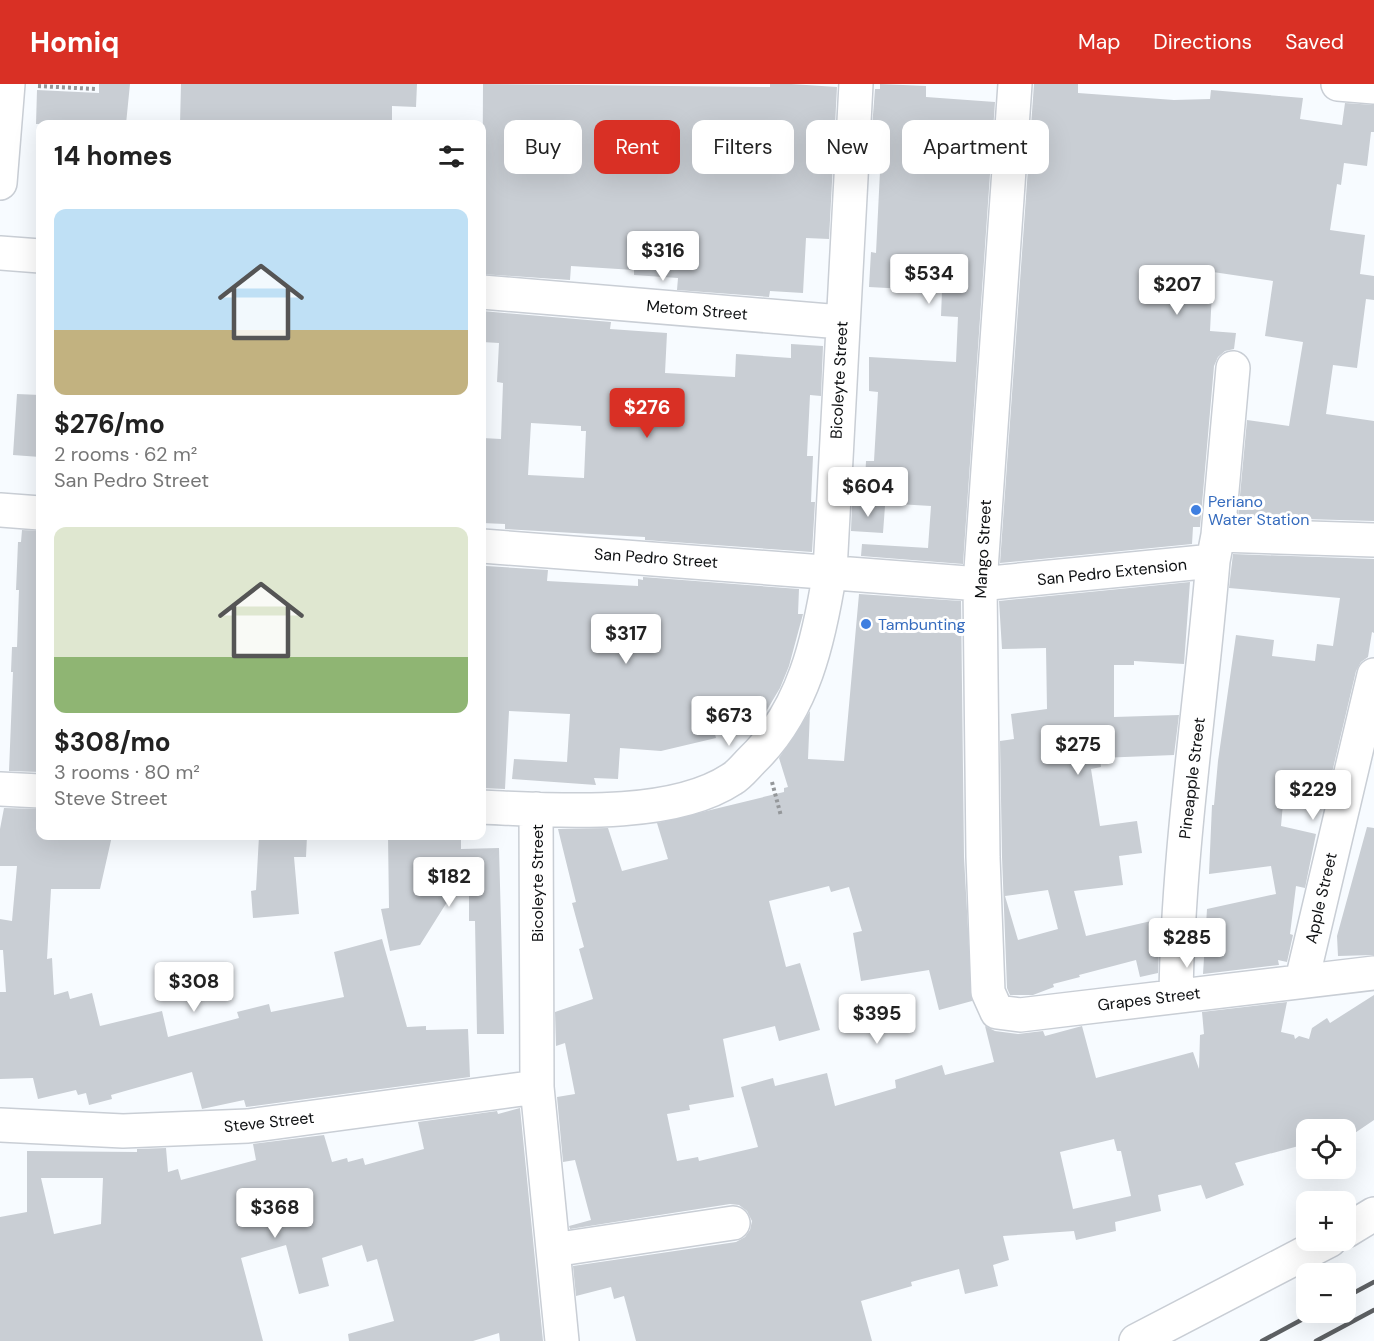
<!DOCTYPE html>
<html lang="en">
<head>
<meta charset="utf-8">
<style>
	body { margin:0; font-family:"DM Sans",sans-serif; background:#f2f2f2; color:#222; height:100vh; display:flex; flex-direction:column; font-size:22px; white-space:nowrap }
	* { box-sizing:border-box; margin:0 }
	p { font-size:20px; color:#767676 }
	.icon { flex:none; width:33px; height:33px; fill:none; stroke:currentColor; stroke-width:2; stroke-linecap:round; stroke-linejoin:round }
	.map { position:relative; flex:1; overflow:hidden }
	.panel { position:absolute; left:36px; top:36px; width:450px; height:720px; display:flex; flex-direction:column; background:#fff; border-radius:12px; box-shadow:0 6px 24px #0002 }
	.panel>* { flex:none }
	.top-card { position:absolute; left:504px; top:36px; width:570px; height:54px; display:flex; gap:12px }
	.fabs { position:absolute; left:1296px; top:1035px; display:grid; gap:12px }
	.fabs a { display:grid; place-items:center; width:60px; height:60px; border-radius:12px; background:#fff; box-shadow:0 6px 24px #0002; font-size:30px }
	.price { position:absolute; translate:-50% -51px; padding:0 14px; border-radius:6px; background:#fff; color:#222; font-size:20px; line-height:39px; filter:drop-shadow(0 2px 3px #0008) }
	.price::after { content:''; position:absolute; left:50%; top:36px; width:18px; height:14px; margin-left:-9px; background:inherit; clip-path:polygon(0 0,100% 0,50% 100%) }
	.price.on { background:#d93025; color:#fff }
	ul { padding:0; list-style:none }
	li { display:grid; align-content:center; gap:12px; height:318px; padding:0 18px }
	li span { display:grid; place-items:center; height:186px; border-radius:12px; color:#555 }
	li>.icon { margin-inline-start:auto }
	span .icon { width:108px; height:108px; fill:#fffc; stroke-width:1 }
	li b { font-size:26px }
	h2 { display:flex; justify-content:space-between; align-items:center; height:72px; padding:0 18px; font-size:26px }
	.chip { padding:0 21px; border-radius:12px; background:#fff; box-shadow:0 6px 24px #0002; font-size:21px; line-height:54px }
	.chip.on { background:#d93025; color:#fff }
	header { display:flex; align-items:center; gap:36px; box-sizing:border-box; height:84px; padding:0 30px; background:#d93025; color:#fff }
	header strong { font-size:28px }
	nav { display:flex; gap:33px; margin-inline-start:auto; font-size:21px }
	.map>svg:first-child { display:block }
</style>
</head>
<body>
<header>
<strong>Homiq</strong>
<nav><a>Map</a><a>Directions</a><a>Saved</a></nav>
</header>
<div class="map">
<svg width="1374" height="1257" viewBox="0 0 1374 1257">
	<rect width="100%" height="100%" fill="#f7fbff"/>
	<!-- building -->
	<path fill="#c9ced4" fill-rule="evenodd" d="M 99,0 L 130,0 L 126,40 L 36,40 L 37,6 L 99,9 Z
		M 181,0 L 417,0 L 416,23 L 392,22 L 392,40 L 180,40 Z
		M 483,0 L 770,3 L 770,0 L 791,0 L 837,3 L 829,155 L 806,154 L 803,209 L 770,207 L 769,213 L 677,206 L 678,194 L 634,191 L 634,186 L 571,182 L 570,196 L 482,190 Z
		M 880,0 L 926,2 L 926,13 L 995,18 L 963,480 L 861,472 L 862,460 L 928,464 L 931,422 L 864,418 L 866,377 L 874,377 L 878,308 L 869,307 L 869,273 L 956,278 L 958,233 L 941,232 L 942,207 L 869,203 L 871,168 L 876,169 L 880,87 L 878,87 L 880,45 L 872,44 L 875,5 L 880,5 Z
		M 1034,0 L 1078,0 L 1078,9 L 1174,16 L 1210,15 L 1211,6 L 1303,14 L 1300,35 L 1342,41 L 1345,19 L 1374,21 L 1374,48 L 1371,48 L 1367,82 L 1344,79 L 1341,101 L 1337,100 L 1330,146 L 1365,151 L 1360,190 L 1374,192 L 1374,216 L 1366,215 L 1357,284 L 1333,281 L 1326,330 L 1374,337 L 1374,437 L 1238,433 L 1247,336 L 1289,342 L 1303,258 L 1265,252 L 1273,197 L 1213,188 L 1210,247 L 1236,249 L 1234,265 L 1225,267 L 1218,273 L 1214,282 L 1200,443 L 1193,443 L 1192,460 L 1000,479 Z
		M 482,227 L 611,238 L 610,245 L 667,249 L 665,289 L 735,293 L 736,270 L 791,274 L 791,260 L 823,262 L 821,312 L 810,311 L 807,372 L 813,372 L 811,418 L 815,418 L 812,468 L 645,456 L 645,453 L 505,445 L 505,440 L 482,439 L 482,354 L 501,355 L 503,299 L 497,298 L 499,259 L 482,258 ZM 531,339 L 581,342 L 581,347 L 586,347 L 584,394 L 528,391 Z
		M 17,310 L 40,311 L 40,373 L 13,371 Z
		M 852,420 L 885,422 L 883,449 L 851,447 Z
		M 22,446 L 40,447 L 40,688 L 9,687 L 13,588 L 11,588 L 12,563 L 17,563 L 19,506 L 16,506 L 18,458 L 21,458 Z
		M 1233,470 L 1374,475 L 1374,549 L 1372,548 L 1368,573 L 1361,578 L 1356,587 L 1331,693 L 1286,686 L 1281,742 L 1316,750 L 1305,804 L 1296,802 L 1290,850 L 1293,851 L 1287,878 L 1278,876 L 1279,881 L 1203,890 L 1207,825 L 1276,810 L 1271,782 L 1209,790 L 1212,721 L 1214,721 L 1218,677 L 1236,551 L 1274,556 L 1272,572 L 1315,577 L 1317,560 L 1333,562 L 1340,514 L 1229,504 Z
		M 486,482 L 548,486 L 547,497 L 638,502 L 638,495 L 643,496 L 643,493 L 799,505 L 798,530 L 803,530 L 789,582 L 780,604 L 758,641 L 712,638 L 716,654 L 661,667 L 620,664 L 618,695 L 594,694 L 596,701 L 512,695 L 514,675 L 567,678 L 570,630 L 509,627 L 505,705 L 482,704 L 482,526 Z
		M 1190,498 L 1184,580 L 1134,577 L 1134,581 L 1114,581 L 1114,633 L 1179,631 L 1174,671 L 1100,674 L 1101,683 L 1091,685 L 1100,742 L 1137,737 L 1142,769 L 1119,772 L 1123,801 L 1074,807 L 1086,852 L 1160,835 L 1158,889 L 1140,893 L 1136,876 L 1079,891 L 1080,893 L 1053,900 L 1054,903 L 1033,911 L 1010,911 L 1007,904 L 1002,773 L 1000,657 L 1014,655 L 1011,630 L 1047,625 L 1046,564 L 1002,565 L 999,517 ZM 1048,806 L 1058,845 L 1018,856 L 1005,812 Z
		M 859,510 L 961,517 L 964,773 L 972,917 L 939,926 L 929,886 L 861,897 L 853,849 L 862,847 L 849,803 L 831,808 L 829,802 L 769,817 L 786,883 L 800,879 L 820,946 L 779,957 L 775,942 L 723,955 L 734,1013 L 689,1021 L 690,1026 L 667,1030 L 677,1077 L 698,1073 L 699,1077 L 758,1063 L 741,1003 L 773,994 L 775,1002 L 827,989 L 835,1022 L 896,1004 L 895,996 L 942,981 L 945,991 L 994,978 L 985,942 L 995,947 L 1018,950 L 1043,947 L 1045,952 L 1082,942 L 1096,994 L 1193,968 L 1199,985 L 1200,951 L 1204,950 L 1202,928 L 1287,918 L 1281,948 L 1294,951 L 1295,955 L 1299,952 L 1309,955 L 1312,944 L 1327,934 L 1330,939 L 1374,911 L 1374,1036 L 1346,1055 L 1346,1046 L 1306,1046 L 1306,1060 L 1235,1079 L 1244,1101 L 1206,1115 L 1201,1101 L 1158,1111 L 1161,1127 L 1115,1138 L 1116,1147 L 1076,1156 L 1074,1147 L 1003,1152 L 1009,1176 L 993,1181 L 998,1202 L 965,1210 L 959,1185 L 911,1198 L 912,1202 L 861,1217 L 872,1257 L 636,1257 L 624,1212 L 614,1215 L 611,1203 L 576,1212 L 573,1182 L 736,1158 L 745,1153 L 750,1146 L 752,1137 L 747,1127 L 739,1121 L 730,1120 L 570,1145 L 569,1142 L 591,1136 L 575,1076 L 563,1078 L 557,1013 L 575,1010 L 565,959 L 556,962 L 555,928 L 593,915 L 579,865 L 584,863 L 572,819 L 576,818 L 558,745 L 608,744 L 622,787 L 668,775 L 657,739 L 784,708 L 784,704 L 788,703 L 779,674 L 810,627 L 808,675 L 844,677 ZM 1114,1055 L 1117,1067 L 1121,1067 L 1131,1112 L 1073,1125 L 1060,1068 Z
		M 4,724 L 40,725 L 40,752 L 112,752 L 100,805 L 51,805 L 47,875 L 52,874 L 54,911 L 68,907 L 70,915 L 92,909 L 100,942 L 162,927 L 168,953 L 239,934 L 237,928 L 269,920 L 271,928 L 344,913 L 334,868 L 382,855 L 407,943 L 426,942 L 426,946 L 468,945 L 470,993 L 246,1023 L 244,1016 L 202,1025 L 192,988 L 111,1011 L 112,1015 L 89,1021 L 86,1009 L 78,1011 L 76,1006 L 38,1015 L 33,994 L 0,995 L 0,908 L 6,908 L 3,866 L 0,866 L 0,835 L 12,837 L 17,782 L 0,782 L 0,745 Z
		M 1367,743 L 1374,744 L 1374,871 L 1338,872 L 1337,852 Z
		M 259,752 L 307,752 L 306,773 L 294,773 L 299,830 L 253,834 L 251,807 L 256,806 Z
		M 388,752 L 461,753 L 461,765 L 499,764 L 504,950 L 477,950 L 475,837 L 469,837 L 469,783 L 420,861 L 390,867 L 381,825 L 389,824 Z
		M 520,1024 L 543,1257 L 500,1257 L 499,1249 L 473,1257 L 349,1257 L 348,1250 L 394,1237 L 377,1175 L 367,1178 L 362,1161 L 322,1174 L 329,1202 L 299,1210 L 286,1161 L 241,1174 L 263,1257 L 0,1257 L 0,1133 L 27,1128 L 27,1067 L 137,1068 L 137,1065 L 166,1064 L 168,1088 L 178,1085 L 181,1096 L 256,1076 L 253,1060 L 324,1051 L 332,1078 L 347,1074 L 348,1078 L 363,1074 L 365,1081 L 424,1065 L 418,1038 L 497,1027 L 498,1030 ZM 41,1094 L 103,1094 L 101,1140 L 54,1150 Z"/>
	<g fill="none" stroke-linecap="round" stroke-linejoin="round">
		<defs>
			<path id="minor" d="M 1015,0 L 980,500 L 983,773 L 988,908 L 997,928 L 1020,931 L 1374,889
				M 1338,0 L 1374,3
				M 0,99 L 8,0
				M 0,169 L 40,172
				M 482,208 L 841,238
				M 0,426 L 40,429
				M 1218,451 L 1374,456
				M 482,462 L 980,500 L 1213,477 L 1218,451 L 1233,284
				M 0,705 L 40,707
				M 482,723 C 553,726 670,736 732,695 C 739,691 746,682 752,676 C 804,626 819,556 830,487 L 856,0
				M 536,725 L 537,1003 L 562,1257
				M 1302,896 L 1374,591
				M 1176,912 C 1178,766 1201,622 1213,477
				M 0,1041 L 123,1047 L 248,1042 L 537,1003
				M 553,1166 L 733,1139"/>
			<path id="major" d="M 1346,1147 L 1374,1130
				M 1136,1257 L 1330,1156"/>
		</defs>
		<!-- minor casing -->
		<use href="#minor" stroke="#c9ced5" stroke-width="36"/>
		<!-- major casing -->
		<use href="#major" stroke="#c9ced5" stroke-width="36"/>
		<!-- path -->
		<path stroke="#94979a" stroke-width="4" stroke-dasharray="3 3" stroke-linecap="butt" d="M 38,2 L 95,5
			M 772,698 L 781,732"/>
		<!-- minor -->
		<use href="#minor" stroke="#fff" stroke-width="33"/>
		<!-- major -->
		<use href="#major" stroke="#fff" stroke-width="33"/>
		<!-- rail -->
		<path stroke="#5d6063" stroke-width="4.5" d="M 1346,1213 L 1374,1198
			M 1262,1257 L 1316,1228
			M 1316,1257 L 1374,1226"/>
	</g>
	<!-- markers -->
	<g fill="#3f7fe0" stroke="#fff" stroke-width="2">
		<circle cx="1196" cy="426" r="6"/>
		<circle cx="866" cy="540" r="6"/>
	</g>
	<g text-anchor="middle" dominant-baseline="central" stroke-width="6" stroke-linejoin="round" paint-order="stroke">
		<!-- street labels -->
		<g font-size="16" fill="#0e1012" stroke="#fff">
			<text transform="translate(697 226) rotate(5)">Metom Street</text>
			<text transform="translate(839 296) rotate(-87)">Bicoleyte Street</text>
			<text transform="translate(983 465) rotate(-87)">Mango Street</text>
			<text transform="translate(656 474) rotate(4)">San Pedro Street</text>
			<text transform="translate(1112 488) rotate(-6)">San Pedro Extension</text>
			<text transform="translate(1192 694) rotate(-83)">Pineapple Street</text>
			<text transform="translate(537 799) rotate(-90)">Bicoleyte Street</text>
			<text transform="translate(1321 814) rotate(-77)">Apple Street</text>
			<text transform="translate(1149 915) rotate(-7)">Grapes Street</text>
			<text transform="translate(269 1038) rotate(-6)">Steve Street</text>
		</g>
		<!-- shop labels -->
		<g font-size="16" fill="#366cbe" stroke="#fff" text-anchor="start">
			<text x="1208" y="417">Periano<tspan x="1208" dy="18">Water Station</tspan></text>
			<text x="878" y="540">Tambunting</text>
		</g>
	</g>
</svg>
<div class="fabs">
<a><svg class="icon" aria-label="locate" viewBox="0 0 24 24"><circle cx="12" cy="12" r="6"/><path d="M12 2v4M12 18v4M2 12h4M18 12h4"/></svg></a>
<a>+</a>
<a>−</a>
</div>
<b class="price" style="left:663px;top:198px">$316</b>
<b class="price" style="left:929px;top:221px">$534</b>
<b class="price" style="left:1177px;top:232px">$207</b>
<b class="price on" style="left:647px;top:355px">$276</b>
<b class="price" style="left:868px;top:434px">$604</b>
<b class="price" style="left:626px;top:581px">$317</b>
<b class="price" style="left:729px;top:663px">$673</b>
<b class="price" style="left:1078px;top:692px">$275</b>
<b class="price" style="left:1313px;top:737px">$229</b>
<b class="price" style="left:449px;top:824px">$182</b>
<b class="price" style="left:1187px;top:885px">$285</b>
<b class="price" style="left:194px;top:929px">$308</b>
<b class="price" style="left:877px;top:961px">$395</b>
<b class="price" style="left:275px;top:1155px">$368</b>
<div class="top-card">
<a class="chip">Buy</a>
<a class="chip on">Rent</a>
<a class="chip">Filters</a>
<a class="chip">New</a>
<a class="chip">Apartment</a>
</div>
<section class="panel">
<h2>14 homes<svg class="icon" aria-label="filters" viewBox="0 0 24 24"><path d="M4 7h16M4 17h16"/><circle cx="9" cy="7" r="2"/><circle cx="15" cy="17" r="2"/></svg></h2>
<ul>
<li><span style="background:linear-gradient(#bfe0f5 65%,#c2b280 0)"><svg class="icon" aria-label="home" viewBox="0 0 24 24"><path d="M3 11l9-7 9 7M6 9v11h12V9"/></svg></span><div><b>$276/mo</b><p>2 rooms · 62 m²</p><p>San Pedro Street</p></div></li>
<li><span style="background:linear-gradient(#dfe7d0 70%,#8fb573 0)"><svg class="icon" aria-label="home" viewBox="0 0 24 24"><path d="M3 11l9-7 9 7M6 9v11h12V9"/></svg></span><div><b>$308/mo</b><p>3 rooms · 80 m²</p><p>Steve Street</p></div></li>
</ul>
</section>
</div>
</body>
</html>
